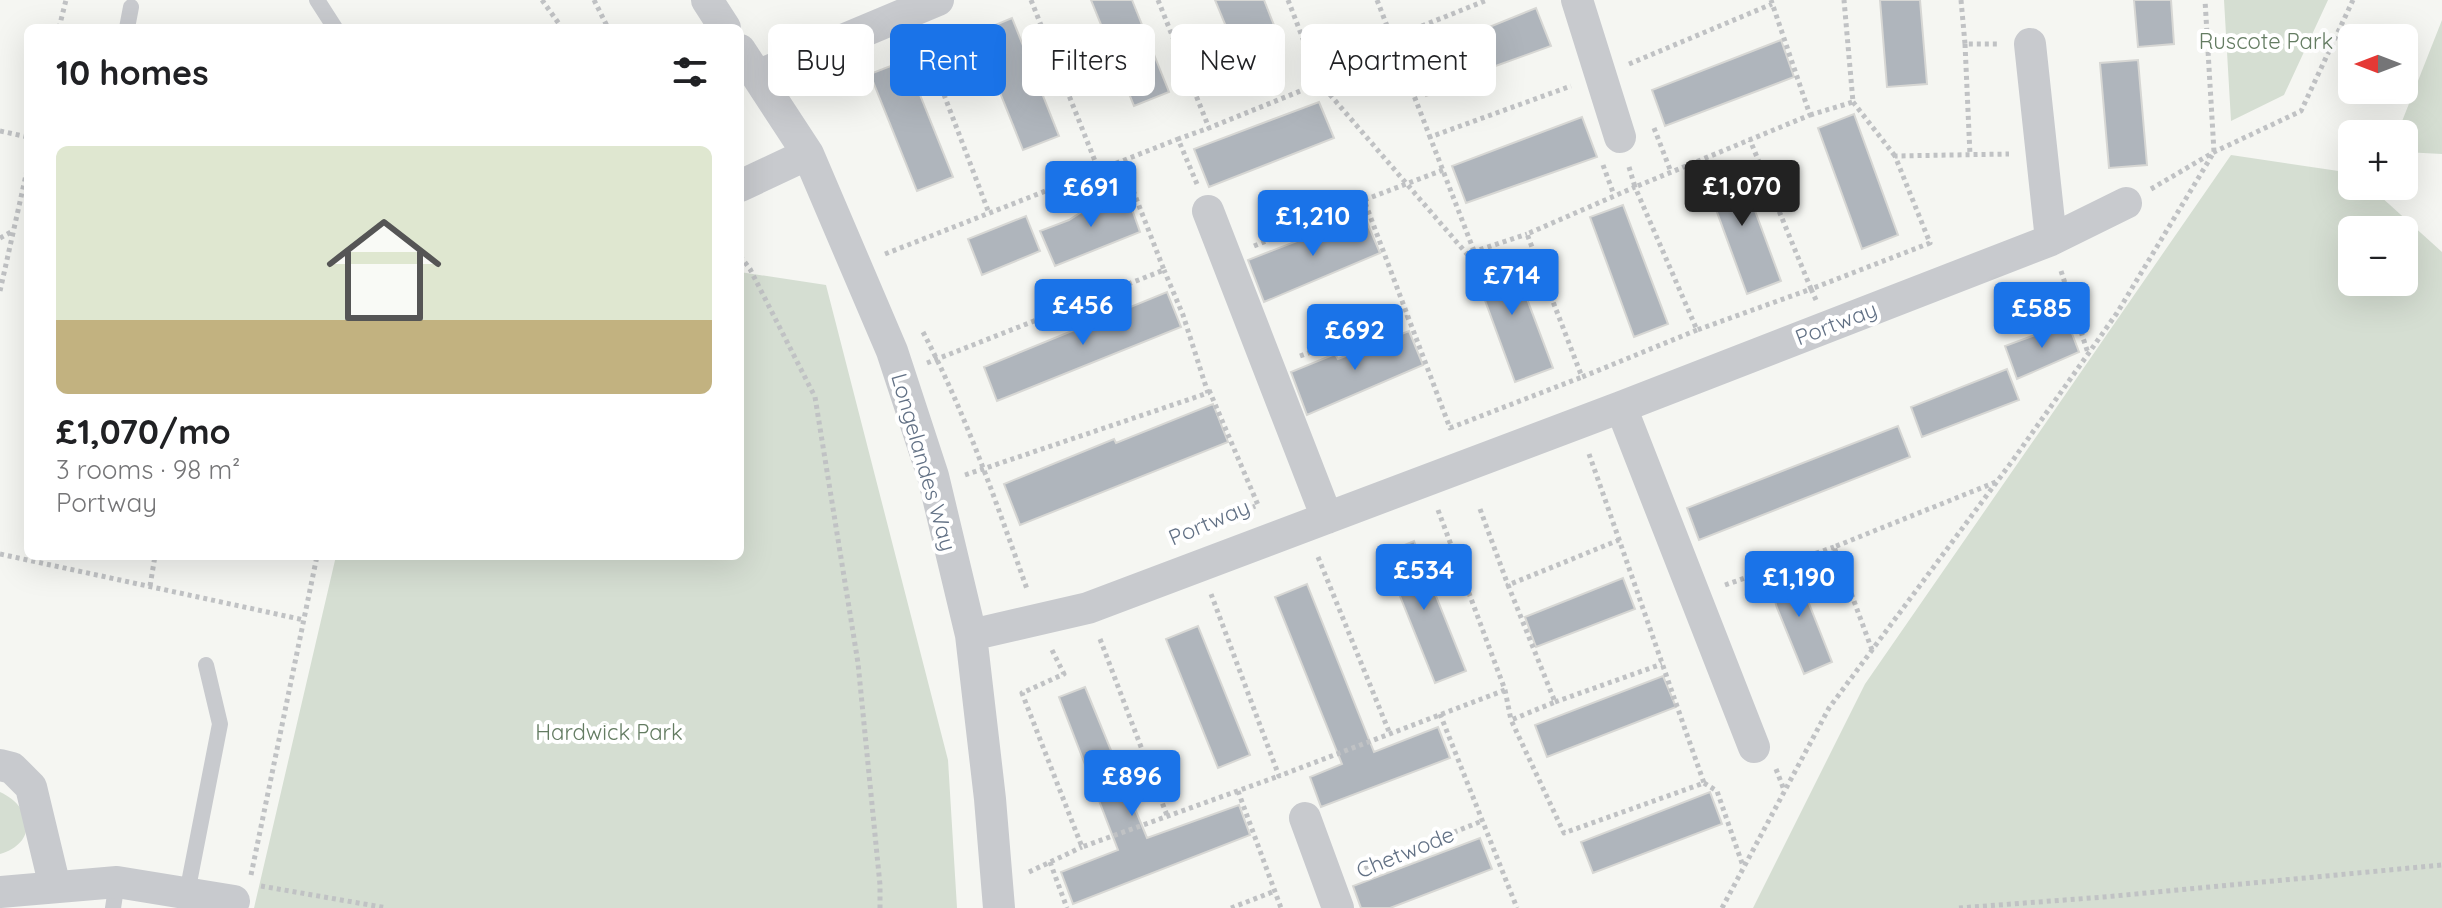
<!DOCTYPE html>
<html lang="en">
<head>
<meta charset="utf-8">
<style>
	body { margin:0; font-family:Quicksand,sans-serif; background:#f2f2f2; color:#202124; height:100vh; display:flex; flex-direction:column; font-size:30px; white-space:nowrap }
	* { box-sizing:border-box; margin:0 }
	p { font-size:26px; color:#757577 }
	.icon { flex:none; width:44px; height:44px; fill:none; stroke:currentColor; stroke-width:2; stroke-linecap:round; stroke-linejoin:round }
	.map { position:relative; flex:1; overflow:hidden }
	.side { position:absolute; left:24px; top:24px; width:720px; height:536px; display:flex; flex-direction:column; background:#fff; border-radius:12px; box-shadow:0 8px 32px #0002 }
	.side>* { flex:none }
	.guide { position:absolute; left:768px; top:24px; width:760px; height:72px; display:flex; gap:16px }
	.needle { width:52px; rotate:270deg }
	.fabs { position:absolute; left:2338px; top:24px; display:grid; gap:16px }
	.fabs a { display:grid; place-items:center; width:80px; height:80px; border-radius:12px; background:#fff; box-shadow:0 8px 32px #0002; font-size:40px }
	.price { position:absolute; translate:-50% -68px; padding:0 18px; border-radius:8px; background:#1a73e8; color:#fff; font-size:26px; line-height:52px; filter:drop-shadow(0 2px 4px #0008) }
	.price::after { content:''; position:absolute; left:50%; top:48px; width:24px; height:18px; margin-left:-12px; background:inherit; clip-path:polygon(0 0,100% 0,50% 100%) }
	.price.on { background:#222; color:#fff }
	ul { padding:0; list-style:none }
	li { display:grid; align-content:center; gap:16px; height:424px; padding:0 32px }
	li+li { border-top:2px solid #e0e0e0 }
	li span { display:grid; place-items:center; height:248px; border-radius:12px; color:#555 }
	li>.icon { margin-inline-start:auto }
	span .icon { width:144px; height:144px; fill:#fffc; stroke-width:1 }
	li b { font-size:34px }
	h2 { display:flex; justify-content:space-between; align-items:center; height:96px; padding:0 32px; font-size:34px }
	.tag { padding:0 28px; border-radius:12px; background:#fff; box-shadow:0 8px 32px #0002; font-size:28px; line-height:72px }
	.tag.on { background:#1a73e8; color:#fff }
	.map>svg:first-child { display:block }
</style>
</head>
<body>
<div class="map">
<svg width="2442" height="908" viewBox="0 0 2442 908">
	<rect width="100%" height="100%" fill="#f5f6f2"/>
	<!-- green -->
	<path fill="#d5ded2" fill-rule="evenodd" d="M 2224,0 L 2328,0 L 2284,95 L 2231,121 Z
		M 2442,20 L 2442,154 L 2404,152 L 2404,134 L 2397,134 Z
		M 2231,155 L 2352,173 L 2352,186 L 2369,186 L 2442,252 L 2442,908 L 1753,908 L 1865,684 ZM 2404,230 L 2404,282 L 2352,282 L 2352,230 Z
		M 740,272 L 826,285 L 948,760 L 957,908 L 254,908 L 336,556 L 740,556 Z
		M 0,792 C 33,807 38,843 0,854 Z"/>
	<!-- building -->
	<path fill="#afb5bc" stroke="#d7d7d4" stroke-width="2" d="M 1091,0 L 1132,0 L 1169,92 L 1134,106 Z
		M 1215,0 L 1264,0 L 1283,48 L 1242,65 Z
		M 1880,0 L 1920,0 L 1927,84 L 1887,87 Z
		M 2134,0 L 2171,0 L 2174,44 L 2138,47 Z
		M 1536,8 L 1551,46 L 1479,72 L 1480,76 L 1426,96 L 1413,58 Z
		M 1012,18 L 1059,136 L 1023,150 L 976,33 Z
		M 1781,40 L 1794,77 L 1665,126 L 1652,90 Z
		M 906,60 L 953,177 L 917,191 L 870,74 Z
		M 2138,60 L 2147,165 L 2109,168 L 2100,63 Z
		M 1319,102 L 1334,138 L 1209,187 L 1194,149 Z
		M 1854,114 L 1898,235 L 1862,249 L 1818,128 Z
		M 1582,117 L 1597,157 L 1466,203 L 1452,166 Z
		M 1737,162 L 1781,281 L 1747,294 L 1703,174 Z
		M 1126,192 L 1140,232 L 1055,266 L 1040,231 L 1069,220 L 1097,202 Z
		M 1623,205 L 1668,324 L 1634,337 L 1590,217 Z
		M 1364,215 L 1380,253 L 1264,302 L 1248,260 Z
		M 1026,216 L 1040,251 L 982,275 L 968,239 Z
		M 1509,251 L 1553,368 L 1515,382 L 1472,265 Z
		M 1167,292 L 1181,327 L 997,401 L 984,367 Z
		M 2068,323 L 2079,352 L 2017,379 L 2005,346 Z
		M 1409,331 L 1423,365 L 1307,415 L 1291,372 L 1335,354 L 1338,359 Z
		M 2007,369 L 2019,400 L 1922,437 L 1911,407 Z
		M 1213,404 L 1228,442 L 1020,525 L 1004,484 L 1114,439 L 1116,443 Z
		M 1898,426 L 1910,457 L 1699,540 L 1687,508 Z
		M 1414,541 L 1466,671 L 1435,683 L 1383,554 Z
		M 1800,565 L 1806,596 L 1832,662 L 1804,674 L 1777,608 L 1768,577 Z
		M 1623,578 L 1635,609 L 1536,647 L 1525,617 Z
		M 1307,584 L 1374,752 L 1438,727 L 1450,758 L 1321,807 L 1310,777 L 1342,764 L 1275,597 Z
		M 1198,626 L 1250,755 L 1218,768 L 1166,639 Z
		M 1663,676 L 1676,707 L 1547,757 L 1535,725 Z
		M 1085,687 L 1147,838 L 1239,805 L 1250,835 L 1073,904 L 1061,872 L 1118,850 L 1059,697 Z
		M 1710,792 L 1722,824 L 1593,873 L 1581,842 Z
		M 1480,838 L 1492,869 L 1390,908 L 1361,908 L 1353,886 Z"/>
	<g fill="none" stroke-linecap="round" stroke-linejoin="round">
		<!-- path -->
		<path stroke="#c0c2c4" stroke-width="5" stroke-dasharray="4 4" stroke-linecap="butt" d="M 542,0 L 562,28
			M 594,0 L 608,28
			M 1031,0 L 1099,171
			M 1158,0 L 1209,128 L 1320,83
			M 1288,0 L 1320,83 L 1467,254 L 1527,234
			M 1377,0 L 1430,137
			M 1961,0 L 1965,44 L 2000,44
			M 59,28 L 66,0
			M 1392,38 L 1487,0
			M 924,42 L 989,213
			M 1965,44 L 1970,155
			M 1629,64 L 1772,4
			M 1853,102 L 1895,156
			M 1810,115 L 1853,102 L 1844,0
			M 1654,128 L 1671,172
			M 0,131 L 28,137
			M 1603,165 L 1614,195
			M 1629,167 L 1635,187 L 1810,115 L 1771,0
			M 1443,170 L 1364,200 L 1450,428 L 1582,377
			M 1197,184 L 1178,139 L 1209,128
			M 2151,189 L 2214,152 L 2301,111 L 2353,0
			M 0,238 L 13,231
			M 1254,246 L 1364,200
			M 1474,251 L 1430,137 L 1571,86
			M 885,254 L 1178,139
			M 740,256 L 750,269 L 815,397 L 858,663 L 880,885 L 880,908
			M 2061,271 L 2088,353
			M 0,291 L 28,166
			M 1816,300 L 1811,289 L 1930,243 L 1895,156 L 2009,154
			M 1697,330 L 1582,377 L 1527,234 L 1635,187 L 1697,330 L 1811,289 L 1750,140
			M 923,332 C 966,414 996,502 1027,589
			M 1300,356 L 1408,317
			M 927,363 L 1164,270 L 1122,162
			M 1209,390 L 1258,505 L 1253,507
			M 1589,454 C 1628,564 1665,673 1704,783 L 1564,833 L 1511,720 L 1555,702 L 1508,585 L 1619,540
			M 965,475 L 1208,393 L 1183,315 L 1164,270
			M 1480,509 L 1508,585
			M 1438,510 L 1505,690 L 1511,720
			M 0,554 L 304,620
			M 1318,557 L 1390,734
			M 1725,585 L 1834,547
			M 150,586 L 155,556
			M 1211,594 L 1279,776 L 1505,690
			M 1100,639 L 1168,818
			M 1052,650 L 1064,674 L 1022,693 L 1082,847 L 1279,776
			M 1872,650 L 1834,547 L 1996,482
			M 1555,702 L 1662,664
			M 1440,714 L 1517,908
			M 1776,769 L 1784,790
			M 1704,783 L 1717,791 L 1743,866
			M 1238,791 L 1281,908
			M 1050,862 L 1067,908
			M 1357,871 L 1482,821
			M 1029,872 L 1082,847
			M 251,875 L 317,556
			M 261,886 L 387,908
			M 1231,908 L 1275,891
			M 1722,908 L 1829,708 L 2013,460 L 2117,313 L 2214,152 L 2205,0
			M 1959,908 L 2104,897 L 2442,865"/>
		<!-- lane -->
		<path stroke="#c8cace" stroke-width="16" d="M 317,0 L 335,28
			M 127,28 L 131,7
			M 187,899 L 187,893 L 220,724 L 206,665
			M 113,908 L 117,882"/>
		<!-- street -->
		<path stroke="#c8cace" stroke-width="32" d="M 707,0 L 725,28
			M 1577,0 L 1620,137
			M 2030,44 L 2051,240
			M 740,50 L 808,154 L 892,351 L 933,476 L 971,635 L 990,799 L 999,908
			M 757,76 L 938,0
			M 740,186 L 808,154
			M 1208,211 L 1327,518
			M 1621,407 L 1754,747
			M 971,635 L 1088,608 L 1621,407 L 2051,240 L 2126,203
			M 0,765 L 12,768 L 31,787 L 55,887
			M 1305,818 L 1338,908
			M 0,892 L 117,882 L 234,901"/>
	</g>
	<g text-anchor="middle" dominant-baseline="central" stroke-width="8" stroke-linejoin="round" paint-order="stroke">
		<!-- park labels -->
		<g font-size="22" fill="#647c62" stroke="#fff">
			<text x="2266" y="41">Ruscote Park</text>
			<text x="609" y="732">Hardwick Park</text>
		</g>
		<!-- street labels -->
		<g font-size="22" fill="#627185" stroke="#fff">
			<text transform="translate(1836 323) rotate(-21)">Portway</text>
			<text transform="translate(924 462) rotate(74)">Longelandes Way</text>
			<text transform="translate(1209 522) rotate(-23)">Portway</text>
			<text transform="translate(1405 852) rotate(-22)">Chetwode</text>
		</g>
	</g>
</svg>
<div class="fabs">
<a><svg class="needle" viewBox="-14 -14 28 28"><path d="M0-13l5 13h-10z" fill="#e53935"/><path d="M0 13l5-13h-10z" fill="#757577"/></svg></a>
<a>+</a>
<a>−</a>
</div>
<b class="price on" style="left:1742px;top:228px">£1,070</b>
<b class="price" style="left:1091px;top:229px">£691</b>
<b class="price" style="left:1313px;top:258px">£1,210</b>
<b class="price" style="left:1512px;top:317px">£714</b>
<b class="price" style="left:1083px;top:347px">£456</b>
<b class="price" style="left:2042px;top:350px">£585</b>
<b class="price" style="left:1355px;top:372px">£692</b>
<b class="price" style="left:1424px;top:612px">£534</b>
<b class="price" style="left:1799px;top:619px">£1,190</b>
<b class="price" style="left:1132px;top:818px">£896</b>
<div class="guide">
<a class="tag">Buy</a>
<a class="tag on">Rent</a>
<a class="tag">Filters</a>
<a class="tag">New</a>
<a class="tag">Apartment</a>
</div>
<section class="side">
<h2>10 homes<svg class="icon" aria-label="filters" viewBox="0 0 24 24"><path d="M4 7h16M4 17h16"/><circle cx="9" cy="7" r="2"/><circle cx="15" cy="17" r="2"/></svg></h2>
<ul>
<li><span style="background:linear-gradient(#dfe7d0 70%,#c2b280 0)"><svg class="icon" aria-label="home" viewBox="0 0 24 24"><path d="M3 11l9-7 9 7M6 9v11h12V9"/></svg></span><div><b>£1,070/mo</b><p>3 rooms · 98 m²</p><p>Portway</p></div></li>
</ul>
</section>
</div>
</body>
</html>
